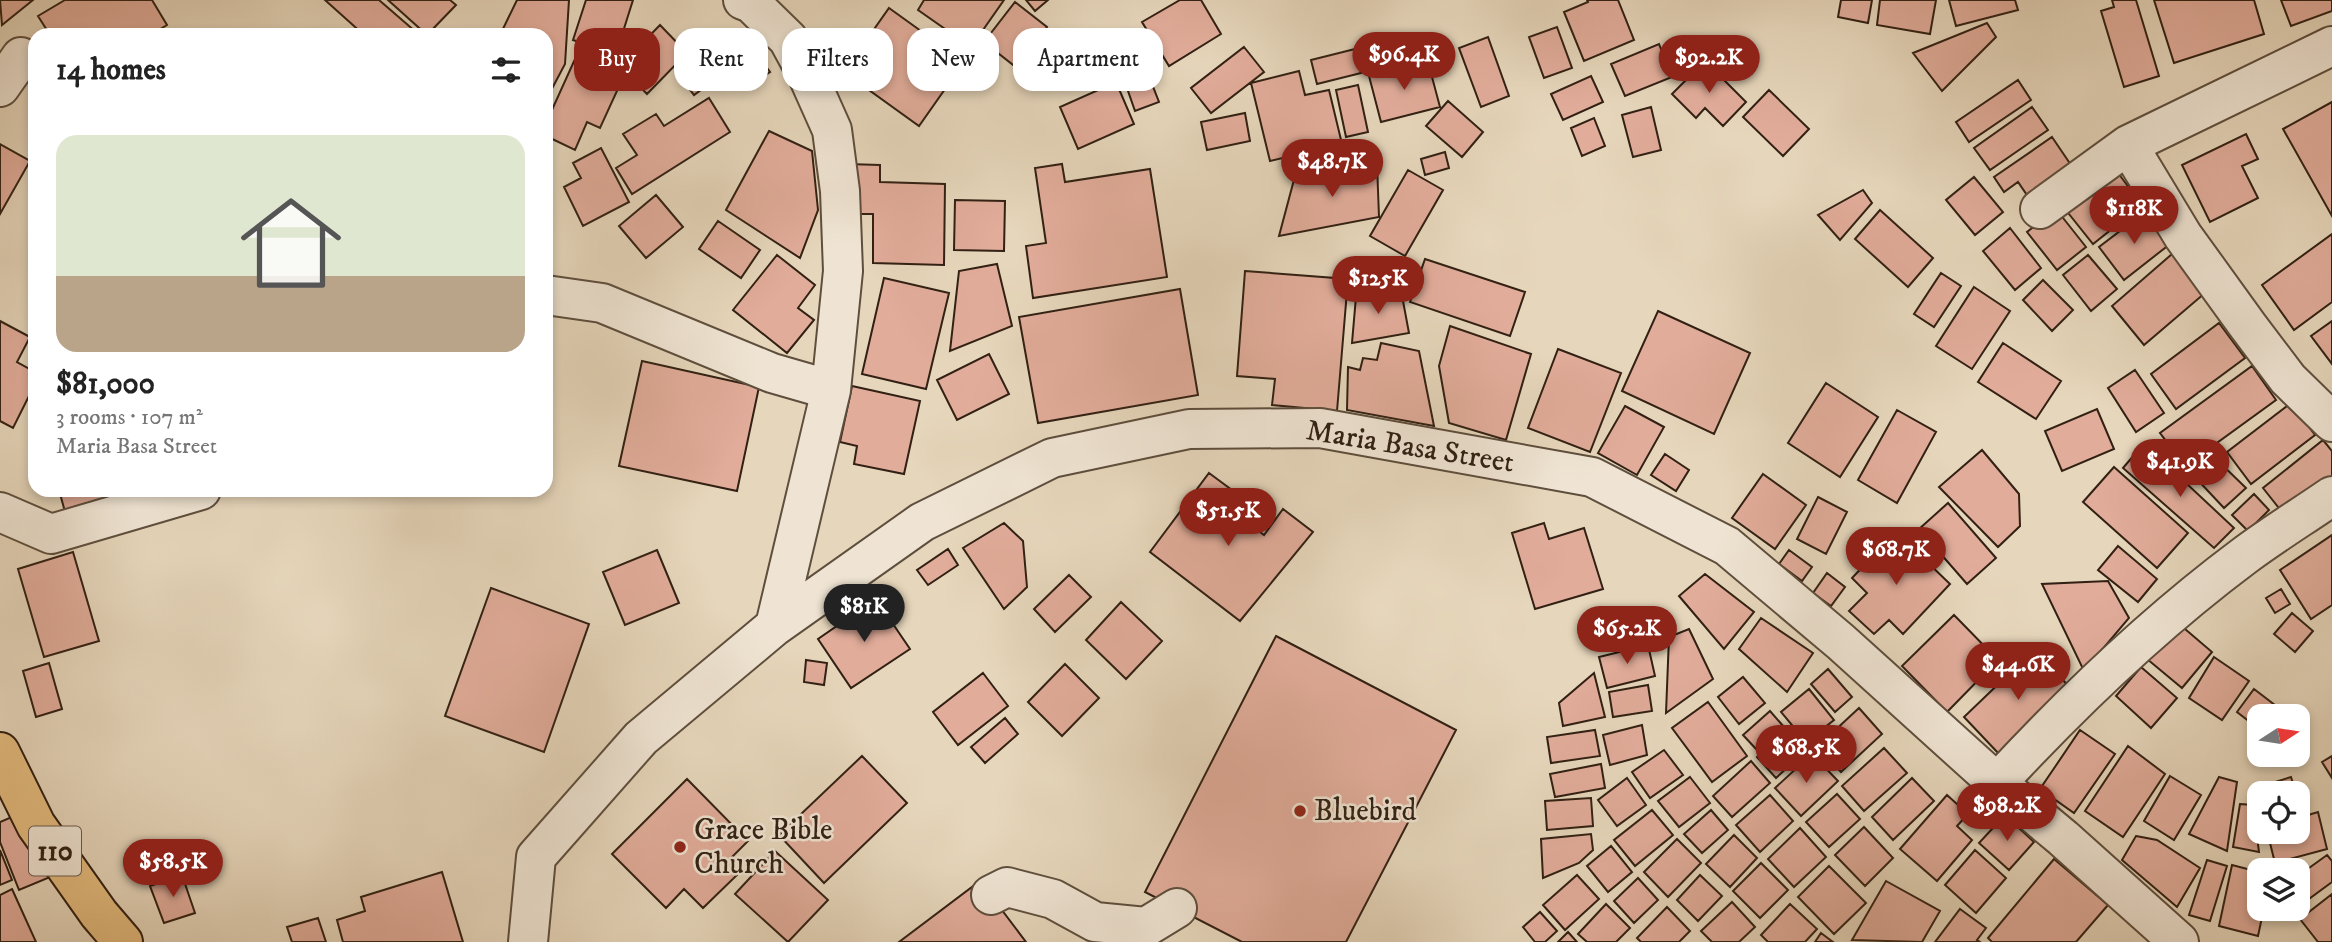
<!DOCTYPE html>
<html lang="en">
<head>
<meta charset="utf-8">
<style>
	body { margin:0; font-family:"IM FELL DW Pica",serif; background:#f6f6f6; color:#222; height:100vh; display:flex; flex-direction:column; font-size:26px; white-space:nowrap }
	* { box-sizing:border-box; margin:0 }
	p { font-size:23px; color:#767676 }
	.icon { flex:none; width:38px; height:38px; fill:none; stroke:currentColor; stroke-width:2; stroke-linecap:round; stroke-linejoin:round }
	.map { position:relative; flex:1; overflow:hidden }
	.details { position:absolute; left:28px; top:28px; width:525px; height:469px; display:flex; flex-direction:column; background:#fff; border-radius:21px; box-shadow:0 4px 10px #0003 }
	.details>* { flex:none }
	.top-card { position:absolute; left:574px; top:28px; width:665px; height:63px; display:flex; gap:14px }
	.needle { width:46px; rotate:78deg }
	.controls { position:absolute; left:2247px; top:704px; display:grid; gap:14px }
	.controls a { display:grid; place-items:center; width:63px; height:63px; border-radius:14px; background:#fff; box-shadow:0 4px 10px #0003; font-size:35px }
	.price { position:absolute; translate:-50% -60px; padding:0 16px; border-radius:24px; background:#8f2418; color:#fff; font-size:23px; line-height:46px; filter:drop-shadow(0 2px 4px #0008) }
	.price::after { content:''; position:absolute; left:50%; top:42px; width:21px; height:16px; margin-left:-10px; background:inherit; clip-path:polygon(0 0,100% 0,50% 100%) }
	.price.current { background:#222; color:#fff }
	ul { padding:0; list-style:none }
	li { display:grid; align-content:center; gap:14px; height:371px; padding:0 28px }
	li+li { border-top:2px solid #e0e0e0 }
	li span { display:grid; place-items:center; height:217px; border-radius:21px; color:#555 }
	li>.icon { margin-inline-start:auto }
	span .icon { width:126px; height:126px; fill:#fffc; stroke-width:1 }
	li b { font-size:30px }
	h2 { display:flex; justify-content:space-between; align-items:center; height:84px; padding:0 28px; font-size:30px }
	.pill { padding:0 24px; border-radius:21px; background:#fff; box-shadow:0 4px 10px #0003; font-size:24px; line-height:63px }
	.pill.current { background:#8f2418; color:#fff }
	.map>svg:first-child { display:block }
</style>
</head>
<body>
<div class="map">
<svg width="2332" height="942" viewBox="0 0 2332 942">
	<rect width="100%" height="100%" fill="#e6d6bb"/>
	<filter id="stains"><feTurbulence type="fractalNoise" baseFrequency=".00286" numOctaves="4"/><feColorMatrix values="0 0 0 0 .2 0 0 0 0 .09 0 0 0 0 .02 0 0 0 .5 -.17"/></filter>
	<radialGradient id="worn" r=".72"><stop offset=".6" stop-color="#630" stop-opacity="0"/><stop offset="1" stop-color="#630" stop-opacity=".3"/></radialGradient>
	<!-- building -->
	<path fill="#e1ac9a" stroke="#312013" stroke-width="2" d="M 0,0 L 33,0 L 2,25 Z
		M 65,0 L 152,0 L 167,25 L 150,35 L 50,35 L 38,16 Z
		M 325,0 L 379,0 L 416,32 L 413,35 L 364,35 Z
		M 388,0 L 450,0 L 456,5 L 427,35 Z
		M 517,0 L 569,0 L 565,64 L 546,100 L 546,35 L 500,35 Z
		M 586,0 L 633,0 L 616,54 L 573,40 Z
		M 924,0 L 1004,0 L 971,47 L 918,10 Z
		M 1026,0 L 1048,0 L 1035,11 Z
		M 1180,0 L 1201,0 L 1221,34 L 1169,66 L 1142,22 Z
		M 1587,0 L 1618,0 L 1634,40 L 1584,61 L 1564,12 L 1588,2 Z
		M 1841,0 L 1872,0 L 1868,23 L 1838,17 Z
		M 1880,0 L 1936,0 L 1930,34 L 1877,25 Z
		M 1949,0 L 2015,0 L 2018,10 L 1956,26 Z
		M 2112,0 L 2136,0 L 2159,76 L 2124,87 L 2101,11 L 2114,7 Z
		M 2154,0 L 2254,0 L 2264,34 L 2174,63 Z
		M 2281,0 L 2332,0 L 2332,11 L 2291,26 Z
		M 1015,2 L 1047,27 L 1017,68 L 984,42 Z
		M 889,8 L 964,62 L 919,126 L 844,72 Z
		M 1987,23 L 1996,37 L 1942,91 L 1913,53 Z
		M 660,25 L 687,53 L 647,94 L 620,66 Z
		M 1557,27 L 1572,68 L 1544,78 L 1529,37 Z
		M 1488,37 L 1509,96 L 1481,107 L 1459,48 Z
		M 1659,44 L 1672,77 L 1625,96 L 1611,64 Z
		M 752,47 L 770,72 L 751,85 L 734,60 Z
		M 1244,47 L 1264,72 L 1211,113 L 1191,88 Z
		M 1355,49 L 1361,73 L 1317,84 L 1311,60 Z
		M 575,59 L 622,80 L 600,128 L 587,122 L 575,150 L 546,136 L 546,123 Z
		M 704,61 L 717,78 L 694,95 L 681,78 Z
		M 1705,61 L 1746,102 L 1723,126 L 1705,108 L 1696,118 L 1672,94 Z
		M 1428,62 L 1440,107 L 1381,122 L 1369,76 Z
		M 1299,71 L 1305,95 L 1329,90 L 1342,144 L 1270,161 L 1251,83 Z
		M 1591,76 L 1603,102 L 1563,120 L 1551,94 Z
		M 1150,79 L 1159,102 L 1135,111 L 1127,88 Z
		M 2018,80 L 2031,100 L 1969,142 L 1956,122 Z
		M 1116,82 L 1134,124 L 1078,149 L 1060,107 Z
		M 1358,85 L 1368,132 L 1346,137 L 1336,90 Z
		M 1769,90 L 1809,129 L 1783,156 L 1743,117 Z
		M 709,98 L 730,132 L 632,194 L 616,168 L 637,155 L 623,134 L 656,114 L 664,126 Z
		M 1448,101 L 1483,132 L 1462,157 L 1426,126 Z
		M 2332,102 L 2332,216 L 2283,129 Z
		M 1651,107 L 1661,150 L 1633,157 L 1622,115 Z
		M 2032,107 L 2048,130 L 1990,170 L 1974,148 Z
		M 1245,113 L 1250,141 L 1207,150 L 1201,122 Z
		M 1594,118 L 1605,146 L 1582,156 L 1571,128 Z
		M 769,131 L 812,151 L 818,210 L 800,258 L 726,210 Z
		M 2246,134 L 2258,159 L 2242,166 L 2258,198 L 2210,222 L 2182,165 Z
		M 2052,137 L 2073,168 L 2029,198 L 2018,182 L 2004,192 L 1994,177 Z
		M 0,144 L 30,161 L 0,214 Z
		M 601,148 L 629,202 L 583,226 L 564,187 L 581,178 L 573,163 Z
		M 1445,152 L 1449,168 L 1425,175 L 1421,159 Z
		M 847,164 L 880,165 L 880,182 L 945,184 L 944,265 L 873,263 L 873,214 L 847,214 Z
		M 1062,164 L 1065,182 L 1150,169 L 1167,277 L 1033,298 L 1026,246 L 1046,243 L 1035,168 Z
		M 1377,164 L 1379,217 L 1279,236 L 1295,176 Z
		M 2115,169 L 2142,205 L 2093,244 L 2065,209 Z
		M 1408,170 L 1443,190 L 1405,256 L 1370,236 Z
		M 1974,177 L 2003,212 L 1975,235 L 1946,200 Z
		M 1863,190 L 1872,203 L 1840,240 L 1818,215 Z
		M 656,195 L 683,227 L 646,258 L 619,226 Z
		M 955,200 L 1005,201 L 1004,251 L 954,250 Z
		M 2056,209 L 2086,247 L 2057,270 L 2027,232 Z
		M 1880,210 L 1933,258 L 1908,287 L 1855,239 Z
		M 2145,212 L 2170,244 L 2124,280 L 2099,247 Z
		M 718,221 L 760,250 L 741,278 L 699,249 Z
		M 2010,228 L 2041,268 L 2015,290 L 1983,251 Z
		M 2332,234 L 2332,302 L 2294,330 L 2262,285 Z
		M 2172,254 L 2205,293 L 2144,345 L 2112,306 Z
		M 777,255 L 815,285 L 798,308 L 814,320 L 787,353 L 733,310 Z
		M 2088,255 L 2117,289 L 2091,311 L 2063,275 Z
		M 1425,259 L 1525,292 L 1510,336 L 1410,302 Z
		M 997,264 L 1012,326 L 950,351 L 959,271 Z
		M 1245,271 L 1348,279 L 1337,411 L 1272,405 L 1275,379 L 1237,376 Z
		M 1941,273 L 1961,286 L 1934,327 L 1914,314 Z
		M 884,278 L 949,293 L 926,389 L 862,374 Z
		M 2043,280 L 2073,310 L 2052,331 L 2023,300 Z
		M 1357,285 L 1403,301 L 1409,333 L 1352,343 Z
		M 1974,287 L 2010,311 L 1972,369 L 1936,346 Z
		M 1180,289 L 1198,395 L 1038,423 L 1019,317 Z
		M 1658,311 L 1750,353 L 1714,434 L 1622,391 Z
		M 0,321 L 30,337 L 17,362 L 35,372 L 35,384 L 13,428 L 0,421 Z
		M 2332,321 L 2332,364 L 2311,336 Z
		M 2219,323 L 2245,358 L 2176,409 L 2151,374 Z
		M 1450,326 L 1531,354 L 1506,440 L 1449,423 L 1439,366 Z
		M 1381,343 L 1419,351 L 1434,426 L 1347,410 L 1348,367 L 1360,370 L 1363,358 L 1377,360 Z
		M 2003,343 L 2061,381 L 2036,419 L 1978,382 Z
		M 1558,349 L 1621,373 L 1590,452 L 1528,428 Z
		M 989,354 L 1009,394 L 957,420 L 937,380 Z
		M 642,361 L 759,387 L 737,491 L 619,466 Z
		M 2252,366 L 2276,400 L 2185,466 L 2160,433 Z
		M 2135,370 L 2164,413 L 2136,432 L 2108,388 Z
		M 1826,383 L 1878,417 L 1840,477 L 1788,443 Z
		M 852,386 L 920,401 L 904,474 L 854,464 L 857,446 L 840,442 Z
		M 2291,403 L 2315,435 L 2251,484 L 2227,452 Z
		M 1625,406 L 1664,427 L 1637,475 L 1598,453 Z
		M 2097,409 L 2114,449 L 2062,471 L 2045,431 Z
		M 1897,410 L 1936,432 L 1897,503 L 1858,480 Z
		M 2323,440 L 2332,451 L 2332,481 L 2286,517 L 2263,488 Z
		M 1982,450 L 2019,494 L 2020,526 L 1998,547 L 1939,487 Z
		M 1665,454 L 1689,470 L 1676,491 L 1651,475 Z
		M 2135,454 L 2170,468 L 2234,528 L 2214,548 L 2123,468 Z
		M 2213,456 L 2246,488 L 2224,508 L 2193,475 Z
		M 2114,467 L 2188,533 L 2157,568 L 2083,502 Z
		M 1209,473 L 1244,499 L 1234,512 L 1264,535 L 1283,509 L 1313,532 L 1240,621 L 1150,552 Z
		M 1763,474 L 1806,505 L 1775,549 L 1732,518 Z
		M 59,490 L 159,490 L 67,519 Z
		M 2254,494 L 2269,510 L 2248,531 L 2232,515 Z
		M 1818,497 L 1847,512 L 1826,554 L 1797,539 Z
		M 1948,503 L 1996,558 L 1967,584 L 1919,529 Z
		M 1004,523 L 1023,541 L 1027,587 L 1004,609 L 963,548 Z
		M 1544,523 L 1549,539 L 1584,528 L 1603,589 L 1535,609 L 1512,533 Z
		M 1896,532 L 1950,584 L 1903,634 L 1889,620 L 1874,634 L 1849,611 L 1867,593 L 1852,578 Z
		M 2332,535 L 2332,605 L 2311,619 L 2280,570 Z
		M 2118,546 L 2157,579 L 2138,602 L 2098,570 Z
		M 948,549 L 958,565 L 928,585 L 917,570 Z
		M 657,550 L 679,603 L 625,625 L 603,572 Z
		M 1789,550 L 1812,567 L 1802,581 L 1779,564 Z
		M 73,552 L 99,641 L 44,657 L 18,569 Z
		M 1827,573 L 1845,587 L 1831,606 L 1813,593 Z
		M 1705,574 L 1754,612 L 1724,649 L 1679,596 Z
		M 1069,575 L 1091,597 L 1055,632 L 1034,609 Z
		M 2108,581 L 2129,618 L 2084,671 L 2042,584 Z
		M 491,588 L 589,624 L 544,752 L 445,716 Z
		M 2281,589 L 2290,604 L 2275,613 L 2266,598 Z
		M 876,599 L 910,649 L 851,688 L 818,639 Z
		M 1121,602 L 1162,641 L 1126,679 L 1086,640 Z
		M 2292,613 L 2313,631 L 2295,652 L 2274,634 Z
		M 1954,615 L 1998,660 L 1947,712 L 1902,666 Z
		M 1761,618 L 1813,653 L 1787,692 L 1739,649 Z
		M 2178,623 L 2212,652 L 2182,688 L 2147,659 Z
		M 1689,629 L 1713,679 L 1666,713 L 1669,637 Z
		M 1276,636 L 1456,730 L 1346,942 L 1242,942 L 1145,892 Z
		M 1648,645 L 1655,676 L 1607,688 L 1599,657 Z
		M 2035,649 L 2071,689 L 2000,755 L 1964,717 Z
		M 2214,657 L 2249,681 L 2222,720 L 2189,698 Z
		M 806,660 L 827,663 L 824,685 L 804,682 Z
		M 49,663 L 62,709 L 36,717 L 23,671 Z
		M 1065,664 L 1099,698 L 1062,736 L 1028,702 Z
		M 2141,667 L 2177,698 L 2151,728 L 2116,696 Z
		M 1828,669 L 1852,697 L 1835,712 L 1811,684 Z
		M 983,673 L 1008,706 L 958,745 L 933,712 Z
		M 1594,673 L 1605,717 L 1563,726 L 1559,703 Z
		M 1743,677 L 1765,703 L 1739,724 L 1718,697 Z
		M 1648,685 L 1652,711 L 1613,717 L 1609,692 Z
		M 1809,689 L 1834,720 L 1806,742 L 1781,712 Z
		M 2254,689 L 2280,709 L 2274,716 L 2259,716 L 2259,729 L 2237,712 Z
		M 1708,702 L 1747,756 L 1712,782 L 1672,728 Z
		M 1859,708 L 1882,734 L 1841,772 L 1817,747 Z
		M 1770,711 L 1784,727 L 1757,750 L 1743,735 Z
		M 1005,718 L 1018,734 L 985,763 L 971,747 Z
		M 1642,725 L 1647,755 L 1610,765 L 1603,735 Z
		M 1595,730 L 1600,756 L 1551,763 L 1547,737 Z
		M 2080,730 L 2115,754 L 2074,813 L 2040,789 Z
		M 1784,732 L 1803,753 L 1776,778 L 1757,757 Z
		M 2128,746 L 2165,774 L 2123,837 L 2085,811 Z
		M 1884,748 L 1907,773 L 1864,811 L 1842,786 Z
		M 1664,750 L 1683,775 L 1650,798 L 1632,772 Z
		M 1812,754 L 1838,781 L 1801,816 L 1775,788 Z
		M 862,756 L 907,803 L 824,883 L 779,835 Z
		M 2332,756 L 2332,778 L 2322,762 Z
		M 1751,761 L 1770,783 L 1732,817 L 1713,796 Z
		M 1601,764 L 1605,788 L 1555,797 L 1550,774 Z
		M 2170,776 L 2201,795 L 2174,840 L 2144,821 Z
		M 1690,777 L 1710,803 L 1679,827 L 1658,801 Z
		M 2219,777 L 2237,782 L 2227,851 L 2189,834 Z
		M 2291,777 L 2296,793 L 2259,793 L 2259,799 L 2256,788 Z
		M 1627,778 L 1646,805 L 1617,826 L 1598,800 Z
		M 1912,778 L 1934,801 L 1893,840 L 1872,817 Z
		M 687,779 L 748,841 L 727,862 L 738,874 L 703,908 L 684,889 L 666,908 L 612,854 Z
		M 1837,794 L 1860,819 L 1829,847 L 1806,822 Z
		M 1770,795 L 1793,821 L 1760,852 L 1736,825 Z
		M 1947,795 L 1968,814 L 1957,826 L 1972,840 L 1937,881 L 1900,849 Z
		M 1591,798 L 1593,826 L 1547,830 L 1545,801 Z
		M 2240,804 L 2253,805 L 2259,852 L 2233,847 Z
		M 28,810 L 55,875 L 19,890 L 0,842 L 0,822 Z
		M 1652,810 L 1673,835 L 1635,866 L 1614,840 Z
		M 1711,810 L 1728,830 L 1702,853 L 1684,834 Z
		M 2318,812 L 2327,849 L 2275,863 L 2267,831 L 2298,831 L 2298,818 Z
		M 2005,815 L 2034,842 L 2009,870 L 1979,843 Z
		M 1864,827 L 1893,858 L 1865,886 L 1835,855 Z
		M 1800,828 L 1826,857 L 1794,887 L 1768,859 Z
		M 1591,834 L 1593,850 L 1579,863 L 1543,878 L 1541,839 Z
		M 1734,835 L 1757,858 L 1730,887 L 1706,864 Z
		M 2136,836 L 2157,840 L 2200,868 L 2177,907 L 2122,860 Z
		M 1677,839 L 1701,863 L 1668,897 L 1644,872 Z
		M 1611,846 L 1632,872 L 1608,892 L 1587,866 Z
		M 0,850 L 12,880 L 0,885 Z
		M 1975,850 L 2006,878 L 1976,913 L 1945,885 Z
		M 775,851 L 828,900 L 788,942 L 735,894 Z
		M 2327,855 L 2332,861 L 2332,882 L 2298,907 L 2298,876 Z
		M 2054,859 L 2108,905 L 2076,942 L 1992,942 L 1988,938 Z
		M 2207,860 L 2227,866 L 2210,921 L 2189,915 Z
		M 1761,863 L 1788,890 L 1760,918 L 1733,891 Z
		M 2232,865 L 2259,872 L 2259,908 L 2264,908 L 2258,936 L 2219,926 Z
		M 1829,866 L 1866,903 L 1834,934 L 1798,897 Z
		M 442,872 L 463,942 L 343,942 L 337,920 L 365,911 L 361,897 Z
		M 182,875 L 195,913 L 164,923 L 150,886 Z
		M 1577,875 L 1599,899 L 1565,930 L 1543,905 Z
		M 1700,875 L 1722,896 L 1698,921 L 1677,900 Z
		M 1638,878 L 1658,900 L 1634,923 L 1614,901 Z
		M 980,881 L 1026,942 L 899,942 Z
		M 1886,881 L 1940,911 L 1922,942 L 1852,940 Z
		M 12,889 L 36,942 L 0,942 L 0,895 Z
		M 2332,894 L 2332,942 L 2318,942 L 2300,919 Z
		M 1732,902 L 1755,927 L 1739,942 L 1712,942 L 1701,931 Z
		M 1606,904 L 1630,928 L 1616,942 L 1587,942 L 1578,934 Z
		M 1790,904 L 1817,929 L 1805,942 L 1768,942 L 1761,935 Z
		M 1667,907 L 1690,931 L 1679,942 L 1641,942 L 1637,938 Z
		M 1960,909 L 1986,928 L 1977,940 L 1980,942 L 1935,942 Z
		M 1540,912 L 1557,931 L 1545,942 L 1535,942 L 1523,927 Z
		M 318,918 L 326,942 L 292,942 L 287,927 Z
		M 1568,932 L 1577,942 L 1558,942 Z
		M 1821,933 L 1833,942 L 1815,942 Z"/>
	<g fill="none" stroke-linecap="round" stroke-linejoin="round">
		<defs>
			<path id="minor" d="M 743,0 L 751,3 L 788,39 L 807,74 L 832,130 L 840,191 L 843,271 L 831,390 L 775,626
				M 0,87 L 21,57
				M 2128,145 L 2183,236 L 2248,326 L 2288,379 L 2332,422
				M 2040,209 L 2128,145 L 2332,46
				M 546,295 L 602,303 L 772,373 L 831,390
				M 0,512 L 51,534 L 201,490
				M 1997,783 C 2071,703 2157,621 2244,556 C 2272,535 2303,516 2332,496
				M 991,895 L 1007,887 L 1053,899 L 1095,922 L 1146,927 L 1177,908
				M 528,942 L 536,857 L 641,738 L 775,626 L 922,522 L 1052,458 L 1189,429 L 1320,428 L 1592,477 L 1727,546 L 1841,642 L 1997,783 L 2063,838 L 2179,942"/>
			<path id="major" d="M 0,752 L 36,825 L 99,914 L 123,942"/>
		</defs>
		<!-- minor casing -->
		<use href="#minor" stroke="#5e4e3d" stroke-width="42"/>
		<!-- major casing -->
		<use href="#major" stroke="#312013" stroke-width="42"/>
		<!-- minor -->
		<use href="#minor" stroke="#efe4d3" stroke-width="38"/>
		<!-- major -->
		<use href="#major" stroke="#e3bb7e" stroke-width="38"/>
	</g>
	<!-- markers -->
	<g fill="#8f2418" stroke="#efe4d3" stroke-width="2.5">
		<circle cx="1300" cy="811" r="7"/>
		<circle cx="680" cy="847" r="7"/>
	</g>
	<g text-anchor="middle" dominant-baseline="central" stroke-width="5" stroke-linejoin="round" paint-order="stroke">
		<!-- shield labels -->
		<rect fill="#efe4d3" stroke="#6a5b4d" stroke-width="2" x="29" y="826.5" width="52" height="49" rx="5"/>
		<g font-size="28" font-weight="bold" fill="#312013">
			<text x="55" y="851">110</text>
		</g>
		<!-- street labels -->
		<g font-size="30" fill="#312013" stroke="#efe4d3">
			<text transform="translate(1410 447) rotate(9)">Maria Basa Street</text>
		</g>
		<!-- poi labels -->
		<g font-size="30" fill="#312013" stroke="#efe4d3" text-anchor="start">
			<text x="1314" y="811">Bluebird</text>
			<text x="694" y="830">Grace Bible<tspan x="694" dy="34">Church</tspan></text>
		</g>
	</g>
	<rect width="100%" height="100%" filter="url(#stains)"/>
	<rect width="100%" height="100%" fill="url(#worn)"/>
</svg>
<div class="controls">
<a><svg class="needle" viewBox="-14 -14 28 28"><path d="M0-13l5 13h-10z" fill="#e53935"/><path d="M0 13l5-13h-10z" fill="#767676"/></svg></a>
<a><svg class="icon" aria-label="locate" viewBox="0 0 24 24"><circle cx="12" cy="12" r="6"/><path d="M12 2v4M12 18v4M2 12h4M18 12h4"/></svg></a>
<a><svg class="icon" aria-label="layers" viewBox="0 0 24 24"><path d="M12 4l9 5-9 5-9-5zM3 14l9 5 9-5"/></svg></a>
</div>
<b class="price" style="left:1404px;top:92px">$96.4K</b>
<b class="price" style="left:1709px;top:95px">$92.2K</b>
<b class="price" style="left:1332px;top:199px">$48.7K</b>
<b class="price" style="left:2134px;top:246px">$118K</b>
<b class="price" style="left:1378px;top:316px">$125K</b>
<b class="price" style="left:2180px;top:499px">$41.9K</b>
<b class="price" style="left:1228px;top:548px">$51.5K</b>
<b class="price" style="left:1896px;top:587px">$68.7K</b>
<b class="price current" style="left:864px;top:644px">$81K</b>
<b class="price" style="left:1627px;top:666px">$65.2K</b>
<b class="price" style="left:2018px;top:702px">$44.6K</b>
<b class="price" style="left:1806px;top:785px">$68.5K</b>
<b class="price" style="left:2007px;top:843px">$98.2K</b>
<b class="price" style="left:173px;top:899px">$58.5K</b>
<div class="top-card">
<a class="pill current">Buy</a>
<a class="pill">Rent</a>
<a class="pill">Filters</a>
<a class="pill">New</a>
<a class="pill">Apartment</a>
</div>
<section class="details">
<h2>14 homes<svg class="icon" aria-label="filters" viewBox="0 0 24 24"><path d="M4 7h16M4 17h16"/><circle cx="9" cy="7" r="2"/><circle cx="15" cy="17" r="2"/></svg></h2>
<ul>
<li><span style="background:linear-gradient(#dfe7d0 65%,#b9a48a 0)"><svg class="icon" aria-label="home" viewBox="0 0 24 24"><path d="M3 11l9-7 9 7M6 9v11h12V9"/></svg></span><div><b>$81,000</b><p>3 rooms · 107 m²</p><p>Maria Basa Street</p></div></li>
</ul>
</section>
</div>
</body>
</html>
